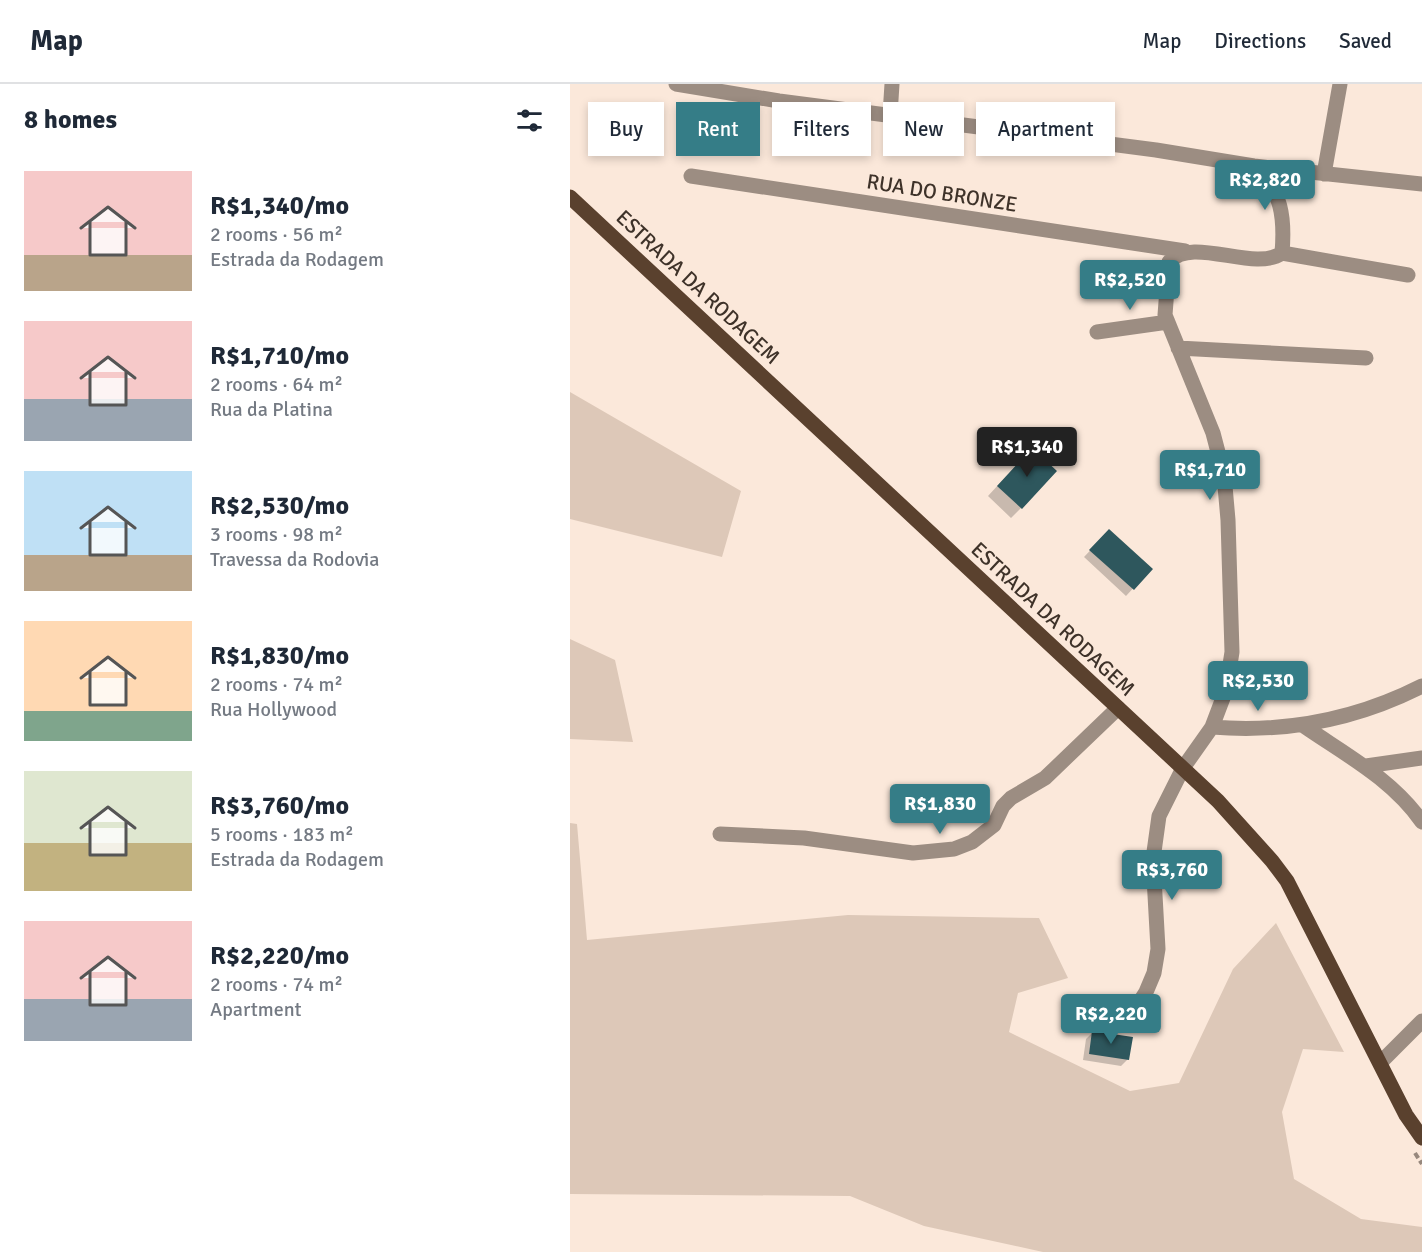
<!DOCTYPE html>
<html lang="en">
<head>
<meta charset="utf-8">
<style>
	body { margin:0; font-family:Signika,sans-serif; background:#f6f6f7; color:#1f2937; height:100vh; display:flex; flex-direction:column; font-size:22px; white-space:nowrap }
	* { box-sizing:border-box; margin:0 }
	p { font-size:20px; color:#747a83 }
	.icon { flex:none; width:33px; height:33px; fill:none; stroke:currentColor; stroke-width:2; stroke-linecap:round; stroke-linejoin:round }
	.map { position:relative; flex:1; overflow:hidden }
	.details { display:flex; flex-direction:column; background:#fff; width:570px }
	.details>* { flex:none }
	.hud { position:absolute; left:18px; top:18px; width:570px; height:54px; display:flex; gap:12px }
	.price { position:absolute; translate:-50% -51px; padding:0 14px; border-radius:6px; background:#357d87; color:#fff; font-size:20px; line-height:39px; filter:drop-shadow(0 2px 3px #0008) }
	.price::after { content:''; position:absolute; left:50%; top:36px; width:18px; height:14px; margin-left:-9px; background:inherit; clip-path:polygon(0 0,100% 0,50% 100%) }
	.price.selected { background:#222; color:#fff }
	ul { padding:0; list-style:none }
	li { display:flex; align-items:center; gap:18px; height:150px; padding:0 24px }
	li span { display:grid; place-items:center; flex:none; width:168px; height:120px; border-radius:0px; color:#555 }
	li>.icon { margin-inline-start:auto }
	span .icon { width:72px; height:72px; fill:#fffc; stroke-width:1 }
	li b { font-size:26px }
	h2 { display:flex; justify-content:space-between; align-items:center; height:72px; padding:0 24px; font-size:26px }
	.chip { padding:0 21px; border-radius:0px; background:#fff; box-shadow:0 3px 9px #0003; font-size:21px; line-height:54px }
	.chip.selected { background:#357d87; color:#fff }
	header { display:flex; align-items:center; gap:36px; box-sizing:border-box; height:84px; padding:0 30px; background:#fff; border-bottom:2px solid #e0e1e3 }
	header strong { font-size:28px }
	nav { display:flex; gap:33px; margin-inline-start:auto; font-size:21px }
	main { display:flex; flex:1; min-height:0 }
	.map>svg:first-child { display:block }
</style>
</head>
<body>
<header>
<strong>Map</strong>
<nav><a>Map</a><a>Directions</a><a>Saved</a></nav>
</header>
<main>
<section class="details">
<h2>8 homes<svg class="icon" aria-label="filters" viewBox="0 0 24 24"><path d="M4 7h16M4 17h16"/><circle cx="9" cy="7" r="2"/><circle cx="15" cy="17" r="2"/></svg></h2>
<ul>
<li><span style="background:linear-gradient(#f6c9c9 70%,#b9a48a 0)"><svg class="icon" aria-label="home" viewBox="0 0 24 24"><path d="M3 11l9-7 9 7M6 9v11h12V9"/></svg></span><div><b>R$1,340/mo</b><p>2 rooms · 56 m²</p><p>Estrada da Rodagem</p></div></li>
<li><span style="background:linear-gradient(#f6c9c9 65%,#9aa5b1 0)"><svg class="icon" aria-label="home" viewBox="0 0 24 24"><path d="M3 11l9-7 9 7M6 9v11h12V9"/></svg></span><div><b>R$1,710/mo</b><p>2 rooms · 64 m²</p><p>Rua da Platina</p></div></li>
<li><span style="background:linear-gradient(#bfe0f5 70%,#b9a48a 0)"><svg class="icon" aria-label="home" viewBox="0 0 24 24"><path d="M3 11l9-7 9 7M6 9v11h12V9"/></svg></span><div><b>R$2,530/mo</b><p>3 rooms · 98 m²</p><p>Travessa da Rodovia</p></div></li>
<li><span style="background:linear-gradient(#ffd9b3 75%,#7fa58c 0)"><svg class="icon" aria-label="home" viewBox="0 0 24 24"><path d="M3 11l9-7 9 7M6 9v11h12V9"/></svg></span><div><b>R$1,830/mo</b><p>2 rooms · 74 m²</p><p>Rua Hollywood</p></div></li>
<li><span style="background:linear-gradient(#dfe7d0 60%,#c2b280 0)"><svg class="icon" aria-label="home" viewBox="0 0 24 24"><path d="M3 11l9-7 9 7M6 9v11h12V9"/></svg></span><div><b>R$3,760/mo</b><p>5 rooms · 183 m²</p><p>Estrada da Rodagem</p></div></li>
<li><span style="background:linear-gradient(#f6c9c9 65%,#9aa5b1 0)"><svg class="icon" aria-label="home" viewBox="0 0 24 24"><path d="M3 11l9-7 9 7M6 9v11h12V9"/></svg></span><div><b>R$2,220/mo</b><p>2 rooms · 74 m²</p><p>Apartment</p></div></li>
</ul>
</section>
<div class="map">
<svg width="852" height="1168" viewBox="0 0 852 1168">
	<rect width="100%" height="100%" fill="#fbe8da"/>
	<!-- green -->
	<path fill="#ddc8b8" d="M 0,308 L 171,407 L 152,473 L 0,435 Z
		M 0,555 L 45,576 L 63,658 L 0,655 Z
		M 0,739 L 7,740 L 17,856 L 278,831 L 469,834 L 498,894 L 448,909 L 439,948 L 560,1007 L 609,999 L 663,885 L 706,839 L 774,968 L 733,965 L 712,1028 L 724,1095 L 791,1135 L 852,1143 L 852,1168 L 473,1168 L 354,1142 L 280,1112 L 0,1110 Z"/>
	<!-- shadow -->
	<path fill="#0003" d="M 452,375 L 451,424 L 441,434 L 418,412 Z
		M 533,453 L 581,485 L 556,512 L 514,473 Z
		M 523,948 L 558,975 L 551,982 L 513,976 L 516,955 Z"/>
	<!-- building -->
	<path fill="#2e575d" d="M 462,364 L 487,387 L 452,425 L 427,402 Z
		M 539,445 L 583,485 L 564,506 L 519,466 Z
		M 522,947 L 563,953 L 559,976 L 519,970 Z"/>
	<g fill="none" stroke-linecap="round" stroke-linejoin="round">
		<!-- path -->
		<path stroke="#97887d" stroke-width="4" stroke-dasharray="6 3" stroke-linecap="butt" d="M 845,1069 L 852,1080"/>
		<!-- minor -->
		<path stroke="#9c8d82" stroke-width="15" d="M 106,0 L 209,17 L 586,66 L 684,82 L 852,100
			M 320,31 L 322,0
			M 684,82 C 712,106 715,134 712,169
			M 754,90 L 770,0
			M 121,92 L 615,167
			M 712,169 L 838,191
			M 527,248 L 598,238
			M 608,264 L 796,274
			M 734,642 C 776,671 822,695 852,738
			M 642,643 C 715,649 787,635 852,602
			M 796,682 L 852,674
			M 150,750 L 234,754 L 343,769 L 384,765 L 402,758 L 424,741 L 433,722 L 441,714 L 475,694 L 548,624
			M 560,933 L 576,908 L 584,889 L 588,865 L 583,775 L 589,732 L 613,684 L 642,643 L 656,606 L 662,568 L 658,436 L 654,391 L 643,349 L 595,231 L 599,178 C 623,151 683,189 712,169
			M 810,979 L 852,937"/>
		<!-- major -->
		<path stroke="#5a412e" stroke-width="15" d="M 0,113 L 648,717 L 702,777 L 717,797 L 836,1031 L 852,1054"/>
	</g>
	<g text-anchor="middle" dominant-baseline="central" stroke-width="6" stroke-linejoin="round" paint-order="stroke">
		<!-- street labels -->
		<g font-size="21" fill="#3e3229" stroke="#fbe8da">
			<text transform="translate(372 109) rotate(9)">RUA DO BRONZE</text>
			<text transform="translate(128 203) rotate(43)">ESTRADA DA RODAGEM</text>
			<text transform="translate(483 535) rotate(43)">ESTRADA DA RODAGEM</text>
		</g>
	</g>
</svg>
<b class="price" style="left:695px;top:127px">R$2,820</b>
<b class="price" style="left:560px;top:227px">R$2,520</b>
<b class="price selected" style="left:457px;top:394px">R$1,340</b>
<b class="price" style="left:640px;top:417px">R$1,710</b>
<b class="price" style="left:688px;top:628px">R$2,530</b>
<b class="price" style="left:370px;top:751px">R$1,830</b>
<b class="price" style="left:602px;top:817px">R$3,760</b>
<b class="price" style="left:541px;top:961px">R$2,220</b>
<div class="hud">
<a class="chip">Buy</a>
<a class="chip selected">Rent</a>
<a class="chip">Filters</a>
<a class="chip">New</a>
<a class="chip">Apartment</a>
</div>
</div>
</main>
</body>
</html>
